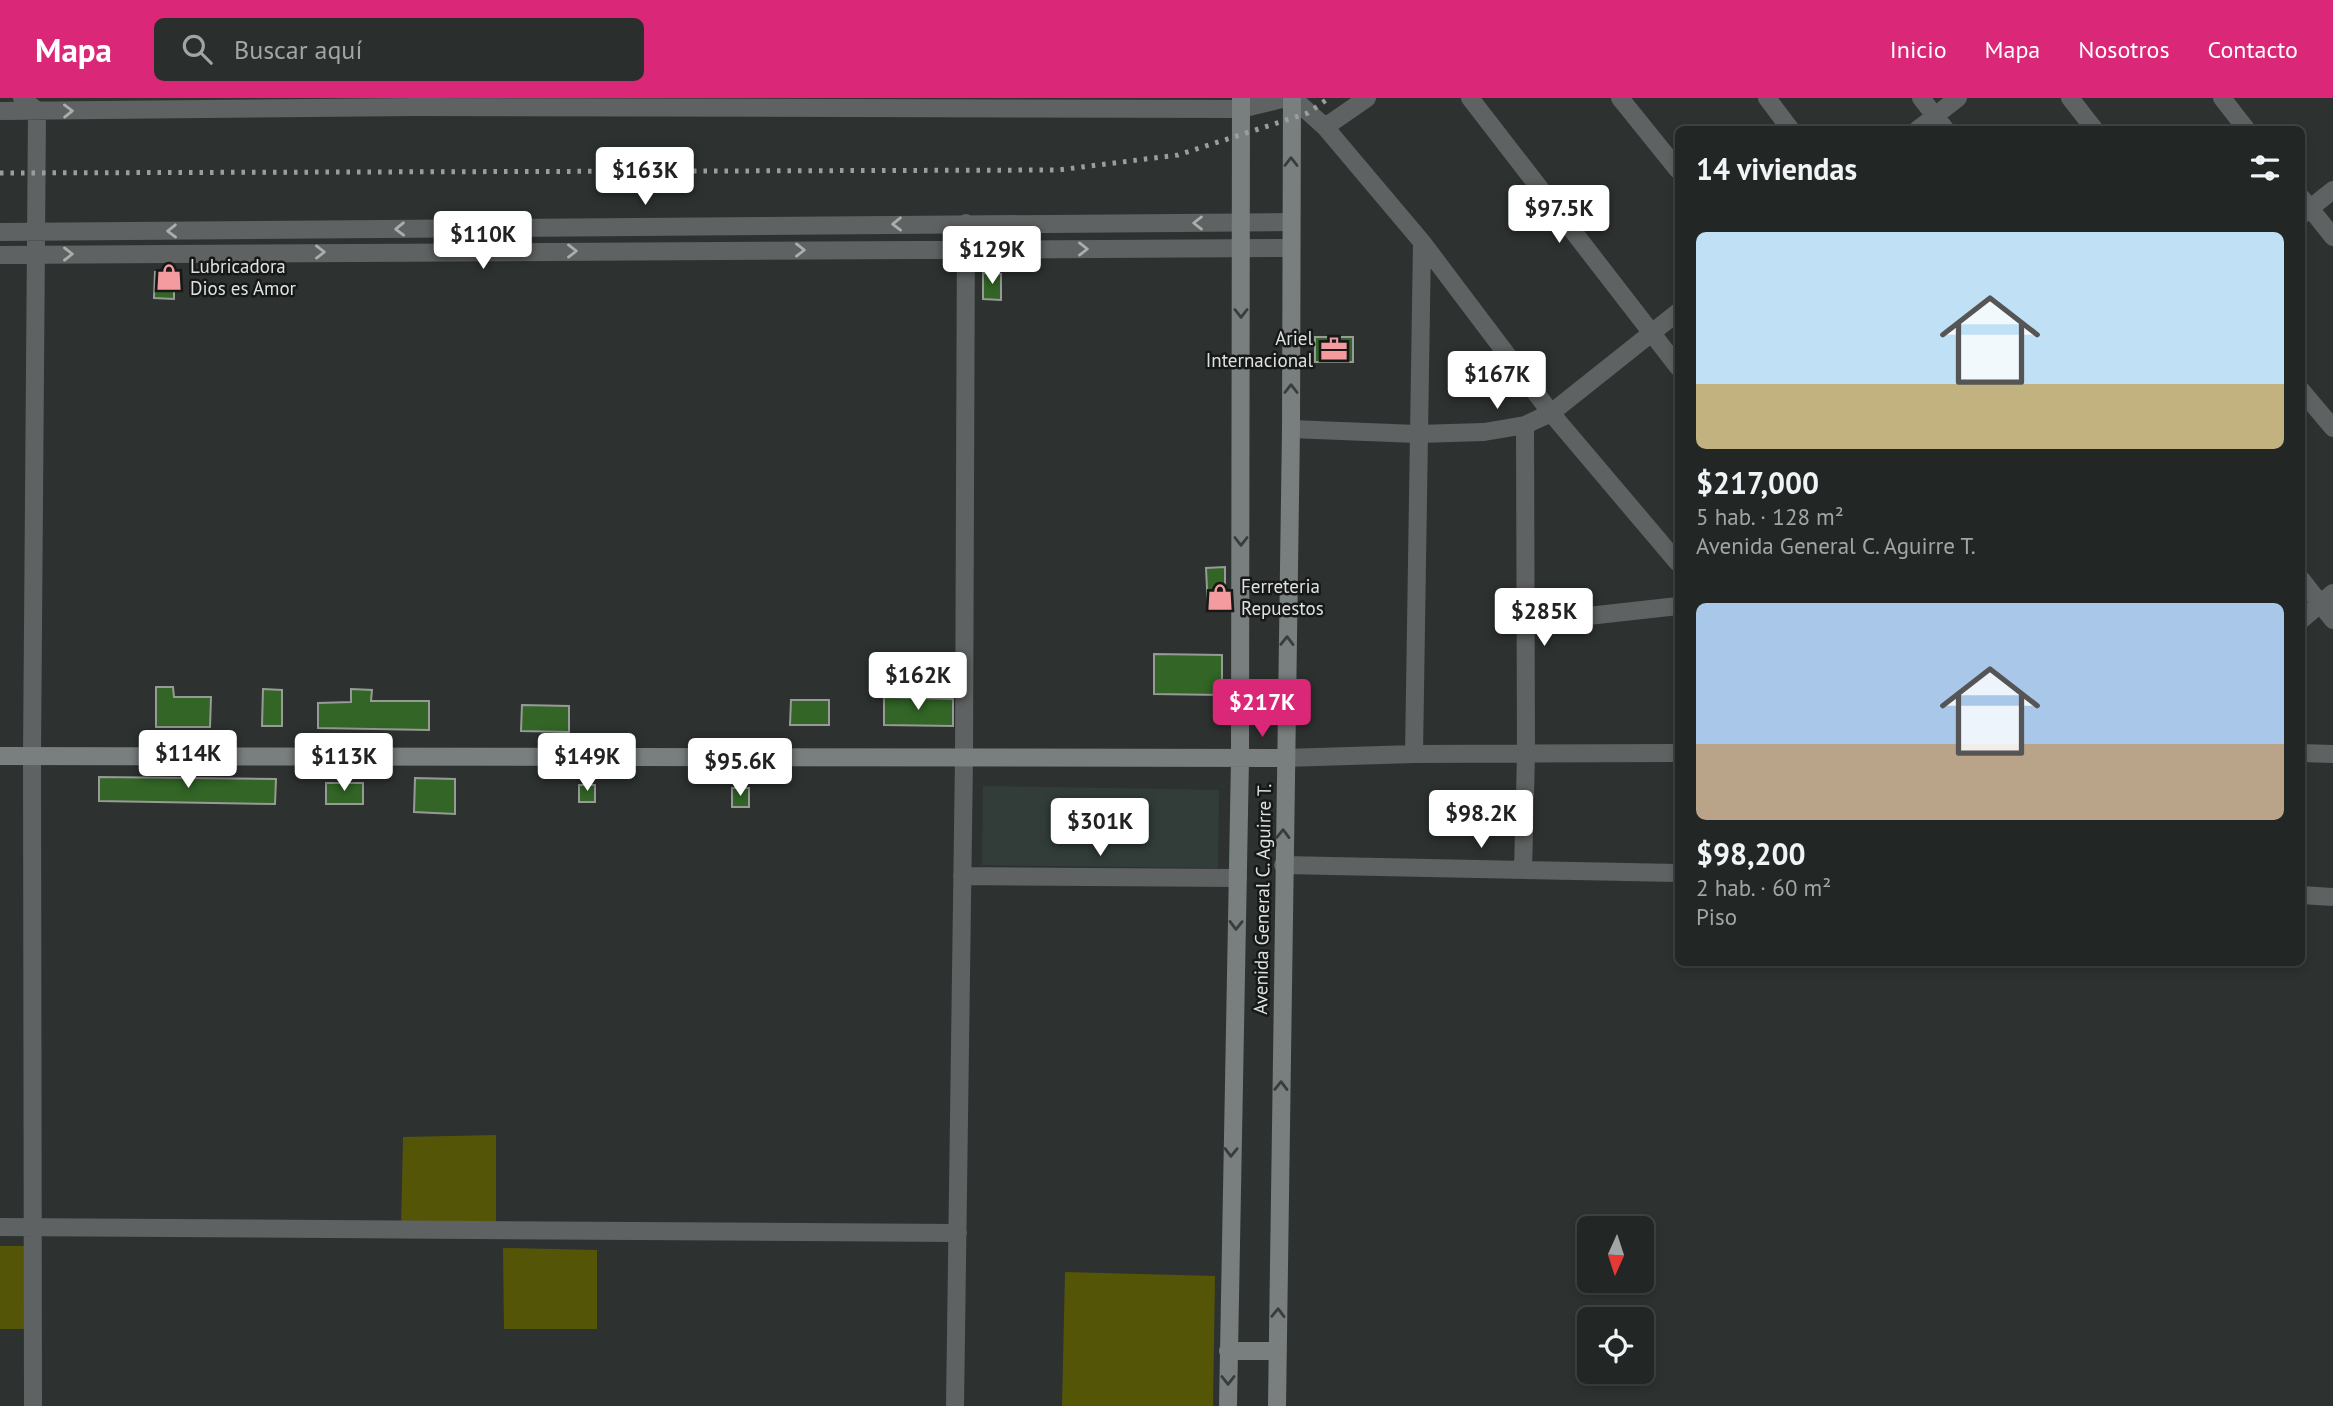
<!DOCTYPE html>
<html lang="es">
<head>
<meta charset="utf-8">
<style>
	body { margin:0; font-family:"PT Sans",sans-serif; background:#2a2e2c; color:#f1f3f6; height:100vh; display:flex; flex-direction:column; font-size:26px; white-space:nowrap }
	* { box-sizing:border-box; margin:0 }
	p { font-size:23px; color:#a2a5a6 }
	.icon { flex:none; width:38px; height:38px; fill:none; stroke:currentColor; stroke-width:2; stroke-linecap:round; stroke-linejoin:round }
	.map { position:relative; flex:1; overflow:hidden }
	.panel { position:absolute; left:1675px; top:28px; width:630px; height:840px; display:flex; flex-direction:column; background:#222624; border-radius:10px; box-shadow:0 4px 10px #0003,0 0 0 2px #3f4341 }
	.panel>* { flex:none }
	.needle { width:46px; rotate:183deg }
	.tools { position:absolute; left:1577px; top:1118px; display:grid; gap:14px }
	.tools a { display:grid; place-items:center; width:77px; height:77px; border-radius:10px; background:#222624; box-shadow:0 4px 10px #0003,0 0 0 2px #3f4341; font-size:35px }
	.price { position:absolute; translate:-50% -60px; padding:0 16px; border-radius:7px; background:#fff; color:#222; font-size:23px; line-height:46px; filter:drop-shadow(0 2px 4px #0008) }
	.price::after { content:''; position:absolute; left:50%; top:42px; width:21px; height:16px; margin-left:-10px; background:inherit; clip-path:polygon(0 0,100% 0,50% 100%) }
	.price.active { background:#db2777; color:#fff }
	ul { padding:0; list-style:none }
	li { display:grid; align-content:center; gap:14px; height:371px; padding:0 21px }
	li span { display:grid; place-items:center; height:217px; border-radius:10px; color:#555 }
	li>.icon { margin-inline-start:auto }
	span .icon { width:126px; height:126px; fill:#fffc; stroke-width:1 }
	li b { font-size:30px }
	h2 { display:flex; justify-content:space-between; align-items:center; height:84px; padding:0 21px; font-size:30px }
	header { display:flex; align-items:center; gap:42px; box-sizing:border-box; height:98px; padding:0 35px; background:#db2777; color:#fff }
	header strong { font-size:33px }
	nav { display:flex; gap:38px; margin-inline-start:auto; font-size:24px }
	.search { width:490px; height:63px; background:#2a2e2c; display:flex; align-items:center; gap:18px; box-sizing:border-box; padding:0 24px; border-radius:10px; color:#a2a5a6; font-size:26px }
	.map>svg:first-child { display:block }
</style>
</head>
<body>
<header>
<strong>Mapa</strong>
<div class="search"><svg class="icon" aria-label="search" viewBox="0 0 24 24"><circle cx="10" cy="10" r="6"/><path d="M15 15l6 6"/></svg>Buscar aquí</div>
<nav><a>Inicio</a><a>Mapa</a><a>Nosotros</a><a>Contacto</a></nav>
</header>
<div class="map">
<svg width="2333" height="1308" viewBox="0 0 2333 1308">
	<rect width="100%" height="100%" fill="#2d3230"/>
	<!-- built -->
	<path fill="#323d39" d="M 983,688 L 1219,692 L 1218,770 L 982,767 Z"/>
	<!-- green -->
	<path fill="#555508" d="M 496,1037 L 496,1132 L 401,1131 L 403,1039 Z
		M 0,1148 L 29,1148 L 28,1231 L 0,1231 Z
		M 503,1150 L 597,1152 L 597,1231 L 504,1231 Z
		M 1065,1174 L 1215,1178 L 1213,1308 L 1062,1308 Z"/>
	<!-- building -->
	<path fill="#326526" stroke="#979a96" stroke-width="2" d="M 155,174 L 174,174 L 174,201 L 154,200 Z
		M 983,175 L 1001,176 L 1001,202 L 983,201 Z
		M 1315,239 L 1353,239 L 1353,264 L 1315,264 Z
		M 1225,469 L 1225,511 L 1208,511 L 1206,470 Z
		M 1154,556 L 1222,557 L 1222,597 L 1154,596 Z
		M 156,589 L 173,589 L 174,599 L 211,599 L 210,629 L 156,629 Z
		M 263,591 L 282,592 L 282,628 L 262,628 Z
		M 351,591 L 372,592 L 371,603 L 429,603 L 429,632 L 318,630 L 318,605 L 351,604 Z
		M 884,599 L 953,601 L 953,628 L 884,627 Z
		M 791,602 L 829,602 L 829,627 L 790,627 Z
		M 522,607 L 569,608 L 569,634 L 521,633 Z
		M 99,679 L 276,681 L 275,706 L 99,703 Z
		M 415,680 L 455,681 L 455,716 L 414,714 Z
		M 326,685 L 363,685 L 363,706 L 326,706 Z
		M 579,687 L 595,687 L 595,704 L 579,704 Z
		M 732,690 L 749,690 L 749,709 L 732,709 Z"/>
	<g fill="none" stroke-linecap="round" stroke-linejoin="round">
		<!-- street -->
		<path stroke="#5f6262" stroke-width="18" d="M 22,0 L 37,13 L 32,658 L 33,1308
			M 1293,0 L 1325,29 L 1422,144 L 1551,315 L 1678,465
			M 1470,0 L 1678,269
			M 1620,0 L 1678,72
			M 1767,0 L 1791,32
			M 1921,0 L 1946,32
			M 2070,0 L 2095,32
			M 2222,0 L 2247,32
			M 0,13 L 417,9 L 1241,11 L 1286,0
			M 1325,29 L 1367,0
			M 1917,32 L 1958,0
			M 2301,99 L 2333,139
			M 2303,116 L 2333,92
			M 0,134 L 1291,124
			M 0,157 L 1290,150
			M 2301,292 L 2333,330
			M 1291,331 L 1417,336 L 1484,334 L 1525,327 L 1551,315 L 1678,214
			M 2301,481 L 2333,522
			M 2301,522 L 2333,495
			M 1525,525 L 1678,508
			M 2301,655 L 2333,656
			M 1414,656 L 1422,144
			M 1284,660 L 1414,656 L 1678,655
			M 1283,767 L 1678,775
			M 1523,772 L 1526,657 L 1525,327
			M 962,778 L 1238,780
			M 2301,797 L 2333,799
			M 0,1129 L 958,1135
			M 955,1308 L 964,660 L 966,125"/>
		<!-- secondary -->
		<path stroke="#797e7e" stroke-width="18" d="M 0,658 L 1284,660
			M 1228,1253 L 1278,1253
			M 1228,1308 L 1240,661 L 1241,0
			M 1277,1308 L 1291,331 L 1292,0"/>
		<!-- rail -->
		<path stroke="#9a9e9c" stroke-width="5" stroke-dasharray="3.5 7" stroke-linecap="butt" d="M 0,75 L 1058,72 L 1178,57 L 1308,15 L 1329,0"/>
	</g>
	<!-- one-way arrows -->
	<defs><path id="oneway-chevron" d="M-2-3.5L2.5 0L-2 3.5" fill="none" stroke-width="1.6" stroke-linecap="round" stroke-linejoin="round" transform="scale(1.75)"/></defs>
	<g stroke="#abaead">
		<use href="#oneway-chevron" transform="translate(68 13) rotate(-1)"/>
		<use href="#oneway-chevron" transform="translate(1198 125) rotate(180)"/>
		<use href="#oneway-chevron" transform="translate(897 126) rotate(179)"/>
		<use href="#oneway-chevron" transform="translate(400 131) rotate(179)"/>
		<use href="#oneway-chevron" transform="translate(172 133) rotate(179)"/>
		<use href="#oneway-chevron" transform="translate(1083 151)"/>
		<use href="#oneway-chevron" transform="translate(800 152)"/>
		<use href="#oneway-chevron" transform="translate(572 153)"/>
		<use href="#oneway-chevron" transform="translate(320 154)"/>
		<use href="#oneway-chevron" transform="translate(68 156)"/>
	</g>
	<g stroke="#393c3c">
		<use href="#oneway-chevron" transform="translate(1291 64) rotate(-90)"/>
		<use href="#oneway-chevron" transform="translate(1241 215) rotate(90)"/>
		<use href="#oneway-chevron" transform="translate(1291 291) rotate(-90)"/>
		<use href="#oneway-chevron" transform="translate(1241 443) rotate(90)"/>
		<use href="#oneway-chevron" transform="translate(1287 543) rotate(-89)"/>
		<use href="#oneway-chevron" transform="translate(1283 736) rotate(-89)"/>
		<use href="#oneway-chevron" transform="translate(1236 827) rotate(91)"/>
		<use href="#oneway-chevron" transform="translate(1281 988) rotate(-89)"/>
		<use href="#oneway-chevron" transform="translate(1231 1054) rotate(91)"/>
		<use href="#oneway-chevron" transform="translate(1278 1215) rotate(-89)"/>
		<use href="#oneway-chevron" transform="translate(1228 1282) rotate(90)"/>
	</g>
	<!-- icons -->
	<defs>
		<symbol id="shop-bare" viewBox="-9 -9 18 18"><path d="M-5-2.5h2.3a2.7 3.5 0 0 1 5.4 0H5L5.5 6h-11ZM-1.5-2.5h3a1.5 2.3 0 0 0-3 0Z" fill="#f49b9f" stroke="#171918" stroke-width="2.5" paint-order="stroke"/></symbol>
		<symbol id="office-bare" viewBox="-9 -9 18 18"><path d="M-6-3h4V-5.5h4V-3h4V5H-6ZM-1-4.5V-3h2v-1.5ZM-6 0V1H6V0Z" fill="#f49b9f" stroke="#171918" stroke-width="2.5" paint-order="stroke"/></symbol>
	</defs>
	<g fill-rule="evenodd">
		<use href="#shop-bare" x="150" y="160" width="38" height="38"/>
		<use href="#office-bare" x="1315" y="232" width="38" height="38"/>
		<use href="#shop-bare" x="1201" y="480" width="38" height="38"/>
	</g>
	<g text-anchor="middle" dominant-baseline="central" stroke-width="5" stroke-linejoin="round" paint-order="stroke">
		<!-- poi labels -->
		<g font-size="19" fill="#dde1df" stroke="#171918" text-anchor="start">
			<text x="190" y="168">Lubricadora<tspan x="190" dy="22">Dios es Amor</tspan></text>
			<text x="1313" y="240" text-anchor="end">Ariel<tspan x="1313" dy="22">Internacional</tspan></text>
			<text x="1241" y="488">Ferreteria<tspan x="1241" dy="22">Repuestos</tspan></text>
		</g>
		<!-- street labels -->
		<g font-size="19" fill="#dde1df" stroke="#171918">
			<text transform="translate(1262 801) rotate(-89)">Avenida General C. Aguirre T.</text>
		</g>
	</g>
</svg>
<div class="tools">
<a><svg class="needle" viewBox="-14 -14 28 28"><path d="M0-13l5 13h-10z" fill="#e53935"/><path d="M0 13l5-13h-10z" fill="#a2a5a6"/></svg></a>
<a><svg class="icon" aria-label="locate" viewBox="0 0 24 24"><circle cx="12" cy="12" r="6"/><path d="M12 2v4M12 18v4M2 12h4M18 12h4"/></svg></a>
</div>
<b class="price" style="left:645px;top:109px">$163K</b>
<b class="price" style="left:1559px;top:147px">$97.5K</b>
<b class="price" style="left:483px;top:173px">$110K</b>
<b class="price" style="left:992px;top:188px">$129K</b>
<b class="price" style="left:1497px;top:313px">$167K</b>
<b class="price" style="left:1544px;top:550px">$285K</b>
<b class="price" style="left:918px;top:614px">$162K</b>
<b class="price active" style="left:1262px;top:641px">$217K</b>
<b class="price" style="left:188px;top:692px">$114K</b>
<b class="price" style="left:344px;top:695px">$113K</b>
<b class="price" style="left:587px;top:695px">$149K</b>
<b class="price" style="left:740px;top:700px">$95.6K</b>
<b class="price" style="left:1481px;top:752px">$98.2K</b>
<b class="price" style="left:1100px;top:760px">$301K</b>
<section class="panel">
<h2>14 viviendas<svg class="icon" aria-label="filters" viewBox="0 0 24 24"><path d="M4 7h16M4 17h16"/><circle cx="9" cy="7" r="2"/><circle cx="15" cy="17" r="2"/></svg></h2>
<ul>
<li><span style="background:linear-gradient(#bfe0f5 70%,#c2b280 0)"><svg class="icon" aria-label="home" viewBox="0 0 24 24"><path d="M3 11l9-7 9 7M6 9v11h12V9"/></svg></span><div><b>$217,000</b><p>5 hab. · 128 m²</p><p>Avenida General C. Aguirre T.</p></div></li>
<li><span style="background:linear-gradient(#a9c7e8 65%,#b9a48a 0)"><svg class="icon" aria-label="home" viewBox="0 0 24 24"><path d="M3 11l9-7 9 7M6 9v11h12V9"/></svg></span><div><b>$98,200</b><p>2 hab. · 60 m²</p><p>Piso</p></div></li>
</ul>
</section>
</div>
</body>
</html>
